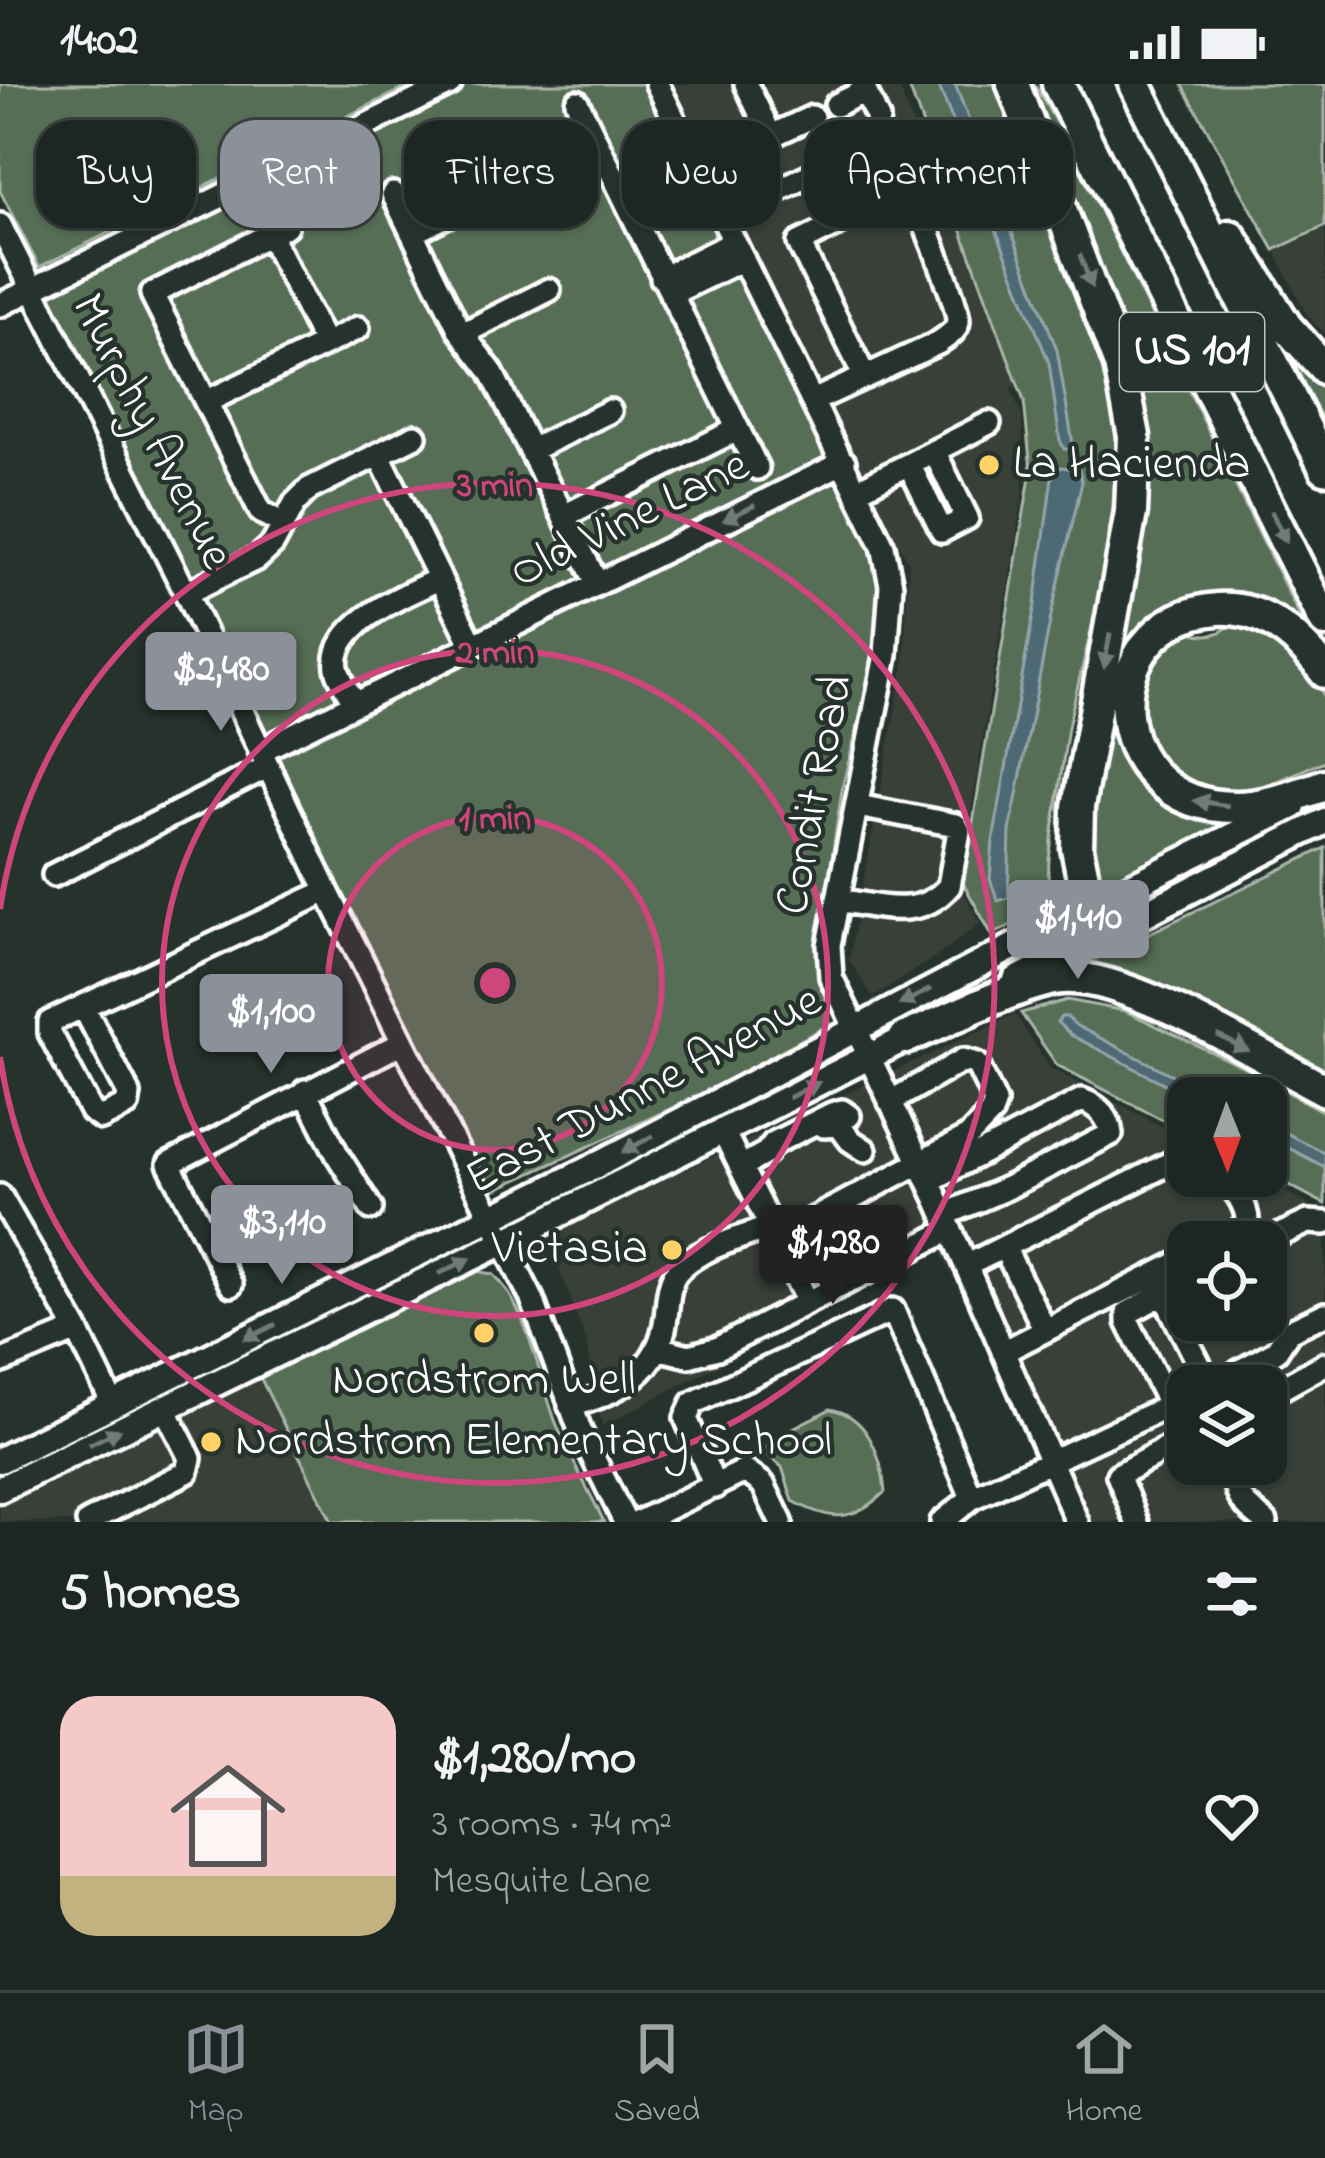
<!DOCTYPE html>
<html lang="en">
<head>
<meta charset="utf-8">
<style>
	body { margin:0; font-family:"Indie Flower",sans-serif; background:#29322f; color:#f1f3f6; height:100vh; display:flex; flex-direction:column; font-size:45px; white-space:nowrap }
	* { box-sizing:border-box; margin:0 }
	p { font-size:39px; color:#a0a5a5 }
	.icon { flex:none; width:66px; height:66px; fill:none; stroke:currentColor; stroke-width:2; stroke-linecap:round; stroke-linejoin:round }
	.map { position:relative; height:1438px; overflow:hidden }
	.sheet { display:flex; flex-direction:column; background:#1c2622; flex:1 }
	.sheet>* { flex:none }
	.top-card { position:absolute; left:36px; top:36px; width:1254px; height:108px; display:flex; gap:24px }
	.needle { width:78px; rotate:179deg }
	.controls { position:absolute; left:1167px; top:993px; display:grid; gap:24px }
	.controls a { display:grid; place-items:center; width:120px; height:120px; border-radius:24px; background:#1c2622; box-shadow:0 3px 9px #0004,0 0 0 3px #3a4340; font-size:60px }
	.price { position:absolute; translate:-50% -102px; padding:0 27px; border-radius:12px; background:#8c9099; color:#fff; font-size:39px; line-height:78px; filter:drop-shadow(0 3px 6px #0008) }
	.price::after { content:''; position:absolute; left:50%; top:72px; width:36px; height:27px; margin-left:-18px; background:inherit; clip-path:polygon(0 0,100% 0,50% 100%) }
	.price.selected { background:#222; color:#fff }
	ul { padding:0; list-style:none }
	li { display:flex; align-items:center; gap:36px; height:300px; padding:0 60px }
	li span { display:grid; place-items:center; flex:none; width:336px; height:240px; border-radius:36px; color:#555 }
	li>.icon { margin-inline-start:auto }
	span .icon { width:144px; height:144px; fill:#fffc; stroke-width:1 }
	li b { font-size:51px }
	h2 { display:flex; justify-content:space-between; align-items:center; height:144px; padding:0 60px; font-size:51px }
	.pill { padding:0 42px; border-radius:36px; background:#1c2622; box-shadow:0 3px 9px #0004,0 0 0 3px #3a4340; font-size:42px; line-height:108px }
	.pill.selected { background:#8c9099; color:#fff }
	.status { display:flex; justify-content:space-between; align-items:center; height:84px; padding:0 60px; background:#1c2622; direction:ltr }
	.status svg { height:33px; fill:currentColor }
	.tabs { display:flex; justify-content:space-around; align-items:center; height:168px; border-top:3px solid #3a4340; background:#1c2622; font-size:33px; color:#a0a5a5 }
	.tabs a { display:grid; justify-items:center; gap:6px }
	.tabs .selected { color:#8c9099 }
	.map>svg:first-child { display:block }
</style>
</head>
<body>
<div class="status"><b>14:02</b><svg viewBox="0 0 49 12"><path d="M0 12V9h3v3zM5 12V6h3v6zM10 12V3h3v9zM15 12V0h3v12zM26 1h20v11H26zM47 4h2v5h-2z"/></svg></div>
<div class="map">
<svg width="1325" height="1438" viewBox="0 0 1325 1438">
	<rect width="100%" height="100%" fill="#26332d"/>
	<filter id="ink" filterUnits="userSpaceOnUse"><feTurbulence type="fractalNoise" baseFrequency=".00833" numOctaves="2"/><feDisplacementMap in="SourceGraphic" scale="24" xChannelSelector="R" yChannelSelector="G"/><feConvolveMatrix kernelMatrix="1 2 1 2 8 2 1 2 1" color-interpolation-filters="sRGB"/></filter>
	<g filter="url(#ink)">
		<!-- built -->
		<path fill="#394037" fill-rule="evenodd" d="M 669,0 L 898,0 L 927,79 L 944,72 L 1026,296 L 1010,304 L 1022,332 L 1023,409 L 959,801 L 980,839 L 941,869 L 873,913 L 849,876 L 904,580 L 909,480 Z
			M 1325,142 L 1325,250 L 1308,232 L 1274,166 Z
			M 1015,930 L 1050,984 L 1188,1056 L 1188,1092 L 1256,1092 L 1325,1129 L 1325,1438 L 1082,1438 L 939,1165 L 602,1342 L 586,1257 L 547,1151 ZM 1188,1158 L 1266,1158 L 1266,1236 L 1188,1236 ZM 1188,1302 L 1266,1302 L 1266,1380 L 1188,1380 Z
			M 260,1293 L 332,1438 L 0,1438 L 0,1423 Z"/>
		<!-- green -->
		<path fill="#566e54" stroke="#aab6aa" stroke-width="3" d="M 0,0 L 413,0 L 39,183 L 0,107 Z
			M 464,0 L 649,0 L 878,454 L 884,539 L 843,700 L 824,825 L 824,900 L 830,940 L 702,1010 L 488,1109 L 44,204 Z
			M 908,0 L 995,0 L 1107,279 L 1119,376 L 1104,492 L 1068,643 L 1049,775 L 1047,822 L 992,851 L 963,799 L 1031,386 L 1024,317 Z
			M 1021,0 L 1034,0 L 1060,45 L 1306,545 L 1275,527 L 1138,556 L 1141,697 C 1170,722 1196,732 1234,736 L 1097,808 L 1087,748 L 1146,344 L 1129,262 Z
			M 1182,0 L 1325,0 L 1325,142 L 1274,166 Z
			M 1288,269 L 1325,298 L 1325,341 Z
			M 1231,540 C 1264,548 1319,582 1325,618 C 1325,637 1325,658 1325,677 C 1295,688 1259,709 1226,709 C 1141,706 1108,584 1190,548 C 1205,553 1219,553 1231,540 Z
			M 1325,764 L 1325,997 L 1090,878 Z
			M 1067,916 L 1125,927 L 1249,986 L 1325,1029 L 1325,1120 L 1266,1089 L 1266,1014 L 1188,1014 L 1188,1049 L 1057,981 L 1021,929 Z
			M 475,1187 L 493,1190 C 527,1221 539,1293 555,1336 C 568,1371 588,1404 604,1438 L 332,1438 L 260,1293 Z
			M 830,1325 C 868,1331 882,1373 885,1408 C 853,1438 831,1438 793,1417 L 782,1383 L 763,1367 C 782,1346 805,1339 830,1325 Z"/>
		<!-- water -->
		<path fill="#4d6973" stroke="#94a5ab" stroke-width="3" d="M 938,0 L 955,0 L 1057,266 L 1073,360 L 1069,365 L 1064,365 L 1060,356 L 1049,279 Z
			M 1060,383 L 1079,385 L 1082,398 L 1052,527 L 1010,747 L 1008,814 L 998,817 L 990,795 L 993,757 L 1035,520 L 1052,393 Z
			M 1061,933 L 1067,933 L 1077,942 L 1217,1014 L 1192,1014 L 1071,951 L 1057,938 Z
			M 1266,1039 L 1325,1069 L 1325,1083 L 1266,1052 Z"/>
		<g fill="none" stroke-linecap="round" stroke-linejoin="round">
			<defs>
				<path id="minor" d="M 657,0 L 883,462 L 891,501 L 886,571 L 829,861 L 831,893 L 939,1119 L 1077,1438
					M 577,18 L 757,384
					M 836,21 L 865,7
					M 771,52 L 812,33
					M 699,86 L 771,52 L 746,0
					M 773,109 L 873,60 L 878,35 L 862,0
					M 393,110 L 460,247 L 491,287 L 597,499
					M 0,141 L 186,509 L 327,807 L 532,1215 L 581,1349 L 625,1438
					M 412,149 L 595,57
					M 270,151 L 325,260
					M 662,194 L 734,158
					M 671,210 L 743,175
					M 0,221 L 450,0
					M 462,250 L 549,206
					M 813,317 L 938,259 C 946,253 957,248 958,237 C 958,219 923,135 914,113 L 903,108 L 799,159 L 865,293
					M 206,318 L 358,244
					M 531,366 L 610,327
					M 379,371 L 472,560
					M 909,380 L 942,447 L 967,434 L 934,367
					M 858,406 L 989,339
					M 564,432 L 738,345
					M 283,440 L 261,428 L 152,210 L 286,142
					M 186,509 L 258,474 L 273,460 L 295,419 L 309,405 L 415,352
					M 354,619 C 349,608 339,595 337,584 C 330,539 408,510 439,495
					M 260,667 L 844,378
					M 54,791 L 267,683
					M 838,816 C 878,822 920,837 949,802 L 959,747 L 956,741 L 858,722
					M 83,922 L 129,1010 L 127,1021 L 101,1034 L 91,1027 L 50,949 L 50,938 L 327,807
					M 305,1007 L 338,1072 L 371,1124
					M 824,1042 L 839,1041 L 850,1056 L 865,1066
					M 723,1047 L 807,1217
					M 741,1083 L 766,1069 L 774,1059 L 832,1030 L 842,1027 L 849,1032
					M 1216,1092 C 1233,1100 1249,1122 1247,1142 L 1220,1158
					M 929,1097 L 1082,1016 C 1098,1022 1109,1032 1111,1050 L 1007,1104 L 944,1131
					M 0,1112 L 77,1246 L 113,1320
					M 776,1155 L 968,1053 L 991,1029 L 995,1018 L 977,980 L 963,976 L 890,1018
					M 1265,1158 L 1308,1138 L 1325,1139
					M 1004,1163 L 1045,1246
					M 966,1182 L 1170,1079 L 1188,1079
					M 231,1201 L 169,1080 L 402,959
					M 1163,1209 L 1210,1302
					M 657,1264 L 689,1272 L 718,1264 L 950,1146
					M 1003,1268 L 1188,1174
					M 0,1278 L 77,1246
					M 1224,1302 L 1222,1297 L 1276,1267 L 1289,1247 L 1325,1230
					M 1266,1313 L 1325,1280
					M 570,1322 C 618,1309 660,1288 666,1233 C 668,1219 668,1198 677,1188 C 697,1164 742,1154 770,1143
					M 1170,1322 L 1128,1238 L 1128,1229 L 1188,1196
					M 1237,1380 C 1231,1412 1243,1420 1266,1438
					M 715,1403 L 686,1334 L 693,1319 L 893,1226 L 972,1414
					M 88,1438 L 187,1388 L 190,1374 L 164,1323
					M 639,1438 L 745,1387 L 763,1400 L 781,1438
					M 942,1438 L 972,1414 L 1188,1313
					M 1137,1438 L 1118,1391 L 1188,1353"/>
				<path id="major" d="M 1016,896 L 1325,737
					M 0,1376 L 591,1084 L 1089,823 L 1293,722
					M 0,1405 L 504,1158 L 922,946"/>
				<path id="highway" d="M 1013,0 L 1120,281 L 1134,352 L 1131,428 L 1078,723 L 1077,764 L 1089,823 L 1106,833 L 1132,837
					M 1058,0 L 1325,537
					M 1135,0 L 1325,384
					M 1230,152 L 1286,242 L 1325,285
					M 1325,588 C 1299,553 1264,522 1218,525 C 1089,535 1098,723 1235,723 C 1265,723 1296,711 1325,701
					M 905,954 C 944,938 1022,898 1061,894 C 1127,888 1263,974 1325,1006"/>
			</defs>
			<!-- minor casing -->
			<use href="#minor" stroke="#fff" stroke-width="30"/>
			<!-- major casing -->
			<use href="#major" stroke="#fff" stroke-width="33"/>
			<!-- highway casing -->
			<use href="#highway" stroke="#fff" stroke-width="39"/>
			<!-- minor -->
			<use href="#minor" stroke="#26332d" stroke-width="21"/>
			<!-- major -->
			<use href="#major" stroke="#26332d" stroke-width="24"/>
			<!-- highway -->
			<use href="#highway" stroke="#26332d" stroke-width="30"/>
		</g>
		<!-- one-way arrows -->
		<defs><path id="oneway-solid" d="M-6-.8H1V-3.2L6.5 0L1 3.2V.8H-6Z" transform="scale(3)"/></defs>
		<g fill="#727a76">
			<use href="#oneway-solid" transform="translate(1086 187) rotate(69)"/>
			<use href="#oneway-solid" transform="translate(739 429) rotate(154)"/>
			<use href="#oneway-solid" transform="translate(1279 443) rotate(64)"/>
			<use href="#oneway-solid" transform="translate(1107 567) rotate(100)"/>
			<use href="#oneway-solid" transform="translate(1211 719) rotate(-171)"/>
			<use href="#oneway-solid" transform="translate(915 913) rotate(153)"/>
			<use href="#oneway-solid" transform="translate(1233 959) rotate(27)"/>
			<use href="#oneway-solid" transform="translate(804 1006) rotate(-27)"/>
			<use href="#oneway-solid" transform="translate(638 1060) rotate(152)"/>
			<use href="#oneway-solid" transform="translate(455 1182) rotate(-26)"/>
			<use href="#oneway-solid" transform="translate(260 1248) rotate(154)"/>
			<use href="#oneway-solid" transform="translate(105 1353) rotate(-26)"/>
		</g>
	</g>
	<!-- distance rings -->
	<circle cx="495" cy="899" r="167" fill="#ce467c" fill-opacity=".12"/>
	<g fill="none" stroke="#ce467c" stroke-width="6">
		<circle cx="495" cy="899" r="167"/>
		<circle cx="495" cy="899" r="333"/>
		<path d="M0 825A500 500 0 1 1 0 973"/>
	</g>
	<!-- markers -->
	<g fill="#ffd166" stroke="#26332d" stroke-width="4.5">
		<circle cx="989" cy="381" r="12"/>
		<circle cx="672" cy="1166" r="12"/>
		<circle cx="484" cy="1249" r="12"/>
		<circle cx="211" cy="1358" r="12"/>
	</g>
	<g text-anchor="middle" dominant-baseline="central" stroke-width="9" stroke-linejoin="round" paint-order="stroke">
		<!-- shield labels -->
		<rect fill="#26332d" stroke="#bec2c0" stroke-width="3" x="1120" y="229" width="144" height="78" rx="9"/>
		<g font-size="45" font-weight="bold" fill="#fff">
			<text x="1192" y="268">US 101</text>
		</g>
		<!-- street labels -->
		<g font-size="48" fill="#fff" stroke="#26332d">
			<text transform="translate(151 348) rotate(63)">Murphy Avenue</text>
			<text transform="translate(630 436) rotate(-26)">Old Vine Lane</text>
			<text transform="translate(816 711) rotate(-79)">Condit Road</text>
			<text transform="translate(644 1007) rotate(-28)">East Dunne Avenue</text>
		</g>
		<!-- poi labels -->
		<g font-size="48" fill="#fff" stroke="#26332d" text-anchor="start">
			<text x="1013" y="381">La Hacienda</text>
			<text x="648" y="1166" text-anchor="end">Vietasia</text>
			<text x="484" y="1297" text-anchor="middle">Nordstrom Well</text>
			<text x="235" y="1358">Nordstrom Elementary School</text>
		</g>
	</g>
	<circle cx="495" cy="899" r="18" fill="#ce467c" stroke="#26332d" stroke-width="6"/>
	<g font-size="36" text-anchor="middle" font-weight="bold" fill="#ce467c" stroke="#26332d" stroke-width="9" stroke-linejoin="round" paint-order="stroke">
		<text x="495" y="412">3 min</text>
		<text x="495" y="579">2 min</text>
		<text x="495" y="745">1 min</text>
	</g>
</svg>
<div class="controls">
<a><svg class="needle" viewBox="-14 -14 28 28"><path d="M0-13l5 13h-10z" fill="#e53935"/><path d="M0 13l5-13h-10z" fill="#a0a5a5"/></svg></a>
<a><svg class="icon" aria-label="locate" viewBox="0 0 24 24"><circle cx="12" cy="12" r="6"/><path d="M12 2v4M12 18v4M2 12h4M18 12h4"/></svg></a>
<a><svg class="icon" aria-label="layers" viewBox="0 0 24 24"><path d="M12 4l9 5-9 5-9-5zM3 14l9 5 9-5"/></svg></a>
</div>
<b class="price" style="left:221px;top:650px">$2,480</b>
<b class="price" style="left:1078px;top:898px">$1,410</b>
<b class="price" style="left:271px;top:992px">$1,100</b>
<b class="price" style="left:282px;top:1203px">$3,110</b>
<b class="price selected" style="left:833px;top:1223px">$1,280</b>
<div class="top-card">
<a class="pill">Buy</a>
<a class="pill selected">Rent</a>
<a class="pill">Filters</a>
<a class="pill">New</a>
<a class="pill">Apartment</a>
</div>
</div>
<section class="sheet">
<h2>5 homes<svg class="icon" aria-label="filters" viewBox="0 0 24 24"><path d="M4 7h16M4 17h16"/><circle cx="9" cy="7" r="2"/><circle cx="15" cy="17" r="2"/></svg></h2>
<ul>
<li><span style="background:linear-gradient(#f6c9c9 75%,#c2b280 0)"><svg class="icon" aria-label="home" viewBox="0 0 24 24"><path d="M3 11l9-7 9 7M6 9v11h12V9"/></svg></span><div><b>$1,280/mo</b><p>3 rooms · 74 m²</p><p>Mesquite Lane</p></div><svg class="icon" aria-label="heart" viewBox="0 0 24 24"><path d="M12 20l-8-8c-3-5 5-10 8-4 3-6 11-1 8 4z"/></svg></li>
</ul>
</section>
<nav class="tabs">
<a class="selected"><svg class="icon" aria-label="map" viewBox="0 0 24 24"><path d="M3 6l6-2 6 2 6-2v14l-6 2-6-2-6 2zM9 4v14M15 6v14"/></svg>Map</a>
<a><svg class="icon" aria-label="saved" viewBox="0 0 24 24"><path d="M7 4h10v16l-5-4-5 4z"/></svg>Saved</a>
<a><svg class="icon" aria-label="home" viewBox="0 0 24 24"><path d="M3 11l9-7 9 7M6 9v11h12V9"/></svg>Home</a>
</nav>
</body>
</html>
